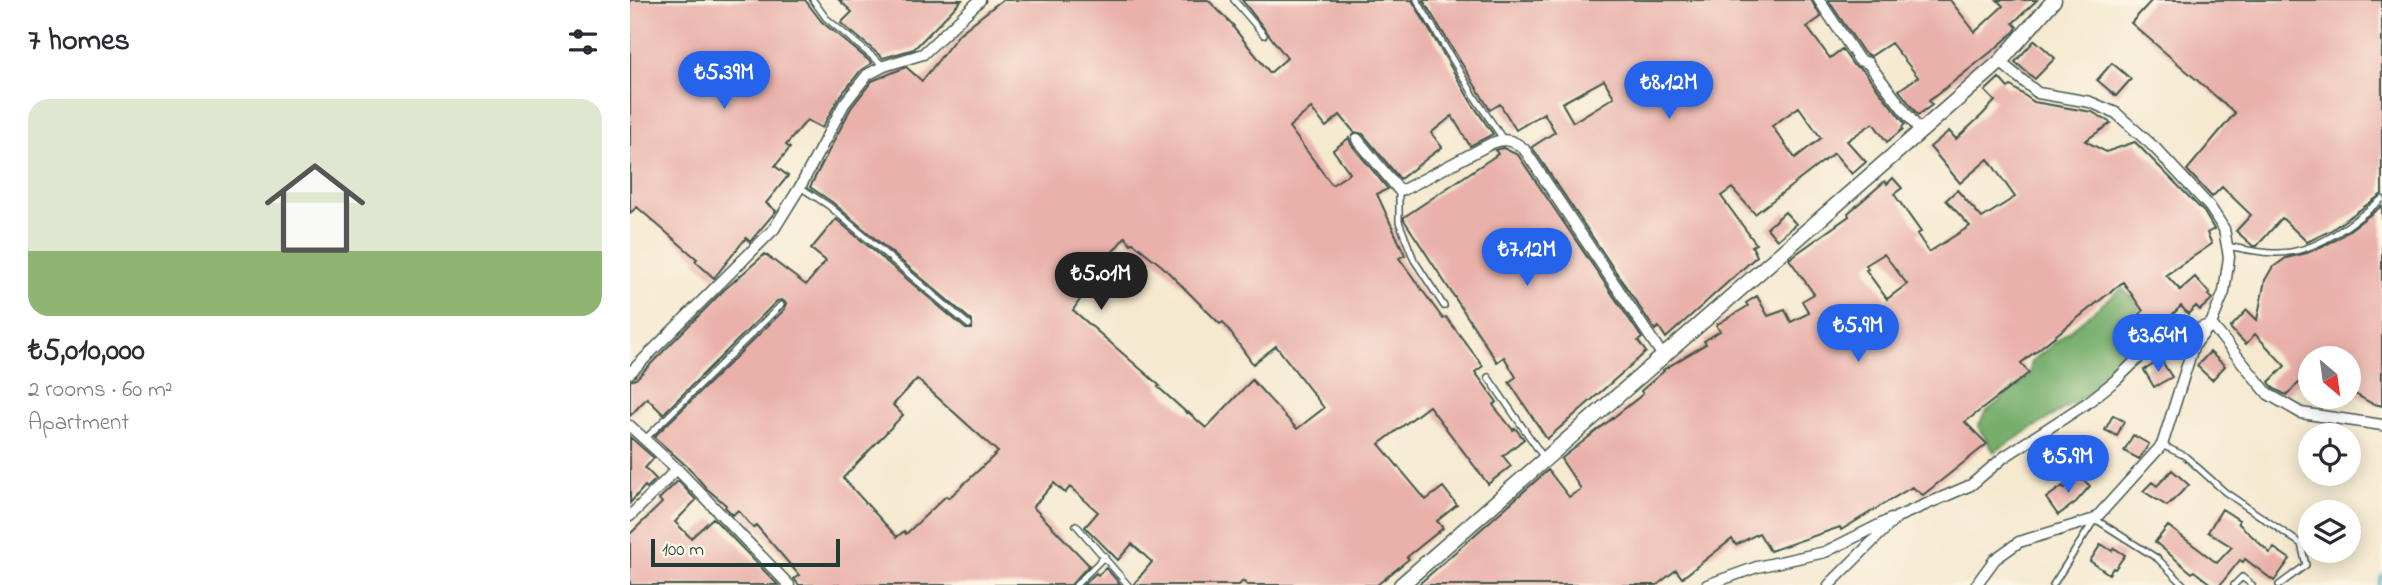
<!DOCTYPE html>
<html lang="en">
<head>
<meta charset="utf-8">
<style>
	body { margin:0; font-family:"Indie Flower",sans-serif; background:#f7f7f7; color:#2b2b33; height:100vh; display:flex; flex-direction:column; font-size:26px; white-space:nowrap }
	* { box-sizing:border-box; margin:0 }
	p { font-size:23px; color:#7c7c81 }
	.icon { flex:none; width:38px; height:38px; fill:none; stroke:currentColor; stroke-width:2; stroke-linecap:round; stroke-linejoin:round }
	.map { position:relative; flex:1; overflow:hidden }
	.details { display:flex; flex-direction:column; background:#fff; width:630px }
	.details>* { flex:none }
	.needle { width:46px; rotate:151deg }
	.buttons { position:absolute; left:1668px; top:346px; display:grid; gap:14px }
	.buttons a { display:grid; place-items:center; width:63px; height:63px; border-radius:50%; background:#fff; box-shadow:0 4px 18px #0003; font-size:35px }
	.scale { position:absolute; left:21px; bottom:18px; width:189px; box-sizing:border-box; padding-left:7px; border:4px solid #1f3d34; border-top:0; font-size:19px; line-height:24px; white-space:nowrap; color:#1f3d34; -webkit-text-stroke:5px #fcf5e5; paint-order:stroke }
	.price { position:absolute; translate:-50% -60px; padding:0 16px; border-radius:24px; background:#2563eb; color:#fff; font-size:23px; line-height:46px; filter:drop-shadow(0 2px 4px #0008) }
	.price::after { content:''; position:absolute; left:50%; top:42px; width:21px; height:16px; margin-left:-10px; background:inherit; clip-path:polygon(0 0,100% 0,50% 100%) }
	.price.selected { background:#222; color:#fff }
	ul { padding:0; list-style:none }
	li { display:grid; align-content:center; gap:14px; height:371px; padding:0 28px }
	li+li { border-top:2px solid #e1e1e2 }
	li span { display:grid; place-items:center; height:217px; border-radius:21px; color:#555 }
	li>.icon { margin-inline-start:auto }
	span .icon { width:126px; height:126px; fill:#fffc; stroke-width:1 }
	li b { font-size:30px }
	h2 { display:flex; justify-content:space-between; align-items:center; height:84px; padding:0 28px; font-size:30px }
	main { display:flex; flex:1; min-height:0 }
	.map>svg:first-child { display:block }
</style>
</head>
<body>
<main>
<section class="details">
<h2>7 homes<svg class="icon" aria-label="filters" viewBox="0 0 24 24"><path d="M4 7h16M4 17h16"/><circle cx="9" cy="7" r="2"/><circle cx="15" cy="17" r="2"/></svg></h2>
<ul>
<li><span style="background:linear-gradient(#dfe7d0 70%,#8fb573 0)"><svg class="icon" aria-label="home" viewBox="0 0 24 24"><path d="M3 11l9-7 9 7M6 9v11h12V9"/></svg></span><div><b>₺5,010,000</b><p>2 rooms · 60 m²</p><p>Apartment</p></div></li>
</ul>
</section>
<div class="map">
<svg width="1752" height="585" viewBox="0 0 1752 585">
	<rect width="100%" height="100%" fill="#fcf5e5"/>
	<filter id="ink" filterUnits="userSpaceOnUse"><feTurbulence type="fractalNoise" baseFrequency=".0143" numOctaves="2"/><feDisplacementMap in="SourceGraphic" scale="14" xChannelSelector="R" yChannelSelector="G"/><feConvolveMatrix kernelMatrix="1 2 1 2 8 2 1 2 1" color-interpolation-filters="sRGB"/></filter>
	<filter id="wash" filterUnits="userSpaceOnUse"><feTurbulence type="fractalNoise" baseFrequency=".00686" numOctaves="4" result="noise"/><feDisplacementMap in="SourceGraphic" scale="28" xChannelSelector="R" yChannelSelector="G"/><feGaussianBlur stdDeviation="1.57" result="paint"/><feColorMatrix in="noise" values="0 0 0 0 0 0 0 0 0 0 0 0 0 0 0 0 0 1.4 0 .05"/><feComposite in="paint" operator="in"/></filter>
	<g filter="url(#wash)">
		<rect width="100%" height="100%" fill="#f5e9d0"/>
		<!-- forest -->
		<path fill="#75ad6b" stroke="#4a7550" stroke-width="2" d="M 1492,288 L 1510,307 L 1503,318 L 1516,338 L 1460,393 L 1364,452 L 1348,427 L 1355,413 L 1399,376 L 1402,361 Z"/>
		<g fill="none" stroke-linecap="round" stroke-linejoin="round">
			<!-- stream -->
			<path stroke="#4eb5cd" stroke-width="3.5" d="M 1749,585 L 1752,576"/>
		</g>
		<g id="blocks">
			<!-- building -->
			<path fill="#e9b1aa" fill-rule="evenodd" d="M 0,0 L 175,0 L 192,22 L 242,63 L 231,70 L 208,99 L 192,128 L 177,120 L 156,145 L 160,148 L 145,166 L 158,176 L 136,203 L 146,211 L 120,242 L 116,238 L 84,278 L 65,261 L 67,259 L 7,207 L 0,213 Z
				M 209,0 L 332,0 L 284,49 L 253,58 L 211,23 L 222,12 Z
				M 372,0 L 578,0 L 604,26 L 603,27 L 640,73 L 657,58 L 612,0 L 782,0 L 841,102 L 863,134 L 840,146 L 822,116 L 801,133 L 812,147 L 770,179 L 733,134 L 724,132 L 710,115 L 696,127 L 681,108 L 659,127 L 702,185 L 720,173 L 703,150 L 719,138 L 721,144 L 758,189 L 747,194 L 775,255 L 769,258 L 813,319 L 816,317 L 853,366 L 845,372 L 867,402 L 863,405 L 883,430 L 885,428 L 894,439 L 873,456 L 881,466 L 858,484 L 799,406 L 749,444 L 796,500 L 813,487 L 827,505 L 807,521 L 813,528 L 777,557 L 779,559 L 747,585 L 617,585 L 613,581 L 609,585 L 503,585 L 522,562 L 502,544 L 488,560 L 455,527 L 468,512 L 440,487 L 435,493 L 424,483 L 403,507 L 459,565 L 441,585 L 169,585 L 164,579 L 169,575 L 126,525 L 123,528 L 108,510 L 103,515 L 95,507 L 96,505 L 76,488 L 60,469 L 24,437 L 155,309 L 156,303 L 152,300 L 147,301 L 33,414 L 17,398 L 0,416 L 0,381 L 6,379 L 94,290 L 135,254 L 176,285 L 196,261 L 181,249 L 206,219 L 336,329 L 342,329 L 342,321 L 202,202 L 180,187 L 221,108 L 242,81 L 276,67 L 292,81 L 330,33 ZM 495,237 L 501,244 L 503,243 L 532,266 L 590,324 L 593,322 L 623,364 L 646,346 L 694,408 L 667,429 L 622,380 L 576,428 L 558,412 L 557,413 L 528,387 L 530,386 L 443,310 L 467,275 L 465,273 ZM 287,379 L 368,452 L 319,498 L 316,496 L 276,534 L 274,531 L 267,537 L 213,478 L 273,415 L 263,405 Z
				M 793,0 L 1181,0 L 1191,17 L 1177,27 L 1200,58 L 1212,49 L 1223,65 L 1233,70 L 1275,124 L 1272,127 L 1273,129 L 1257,142 L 1243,123 L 1217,141 L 1236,162 L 1222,174 L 1204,153 L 1125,214 L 1102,188 L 1091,196 L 1126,244 L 1122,246 L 1127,256 L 1036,338 L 1029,327 L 1025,330 L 902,147 L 925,132 L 914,113 L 886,130 L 870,104 L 860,110 ZM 974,80 L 984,97 L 943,122 L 932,103 ZM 1169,107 L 1191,138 L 1165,158 L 1142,126 Z
				M 1198,0 L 1320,0 L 1345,32 L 1373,6 L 1367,0 L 1407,0 L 1383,23 L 1387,27 L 1385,31 L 1366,48 L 1299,101 L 1302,105 L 1288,115 L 1269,90 L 1288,77 L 1261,43 L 1241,56 L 1234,53 Z
				M 1522,0 L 1752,0 L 1752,194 L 1700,231 L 1677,242 L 1652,218 L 1627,246 L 1623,246 L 1606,231 L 1621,215 L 1592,187 L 1582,197 L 1557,170 L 1605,113 L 1501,23 Z
				M 1405,40 L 1425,58 L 1405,79 L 1385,62 Z
				M 1482,63 L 1501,79 L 1486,96 L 1467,80 Z
				M 1369,78 L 1378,88 L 1381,86 L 1404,102 L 1462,112 L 1481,123 L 1455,141 L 1476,152 L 1505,142 L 1574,212 L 1584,229 L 1577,233 L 1582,244 L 1536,275 L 1550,290 L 1565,277 L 1580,294 L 1578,295 L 1582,299 L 1570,310 L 1566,306 L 1558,314 L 1551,306 L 1522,335 L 1506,319 L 1513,311 L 1493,282 L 1391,363 L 1399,373 L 1335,422 L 1357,444 L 1293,495 L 1282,487 L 1211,530 L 1210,527 L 1140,551 L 1129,533 L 1106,545 L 1102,539 L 1052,578 L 1046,570 L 1027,585 L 788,585 L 918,470 L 939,497 L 951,489 L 931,459 L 1013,394 L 1011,391 L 1034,371 L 1033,370 L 1076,344 L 1074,341 L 1090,331 L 1086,325 L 1118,306 L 1116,303 L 1127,296 L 1138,316 L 1155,310 L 1161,322 L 1179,313 L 1172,301 L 1184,294 L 1159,259 L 1219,216 L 1218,213 L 1255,181 L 1257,184 L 1263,178 L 1272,188 L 1264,194 L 1291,232 L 1287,234 L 1299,252 L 1340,226 L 1316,200 L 1327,190 L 1352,218 L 1385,197 L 1358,159 L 1330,183 L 1300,147 L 1319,131 L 1326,139 L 1352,115 L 1365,101 L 1355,91 ZM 1254,254 L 1277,284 L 1257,299 L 1236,270 L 1238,269 L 1236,265 Z
				M 873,148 L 888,155 L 1012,338 L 1008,341 L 1016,352 L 917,439 L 879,382 L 886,377 L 874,357 L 867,362 L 774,220 L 774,217 L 868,154 L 865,150 Z
				M 1752,206 L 1752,406 L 1741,403 L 1718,390 L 1718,359 L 1680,359 L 1680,393 L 1670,382 L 1656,395 L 1643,388 L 1639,382 L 1655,366 L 1625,334 L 1616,344 L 1600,328 L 1617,310 L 1627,320 L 1635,280 L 1642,268 L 1656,258 L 1677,253 L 1706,240 Z
				M 1155,212 L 1166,224 L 1147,240 L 1137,228 Z
				M 1580,352 L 1595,366 L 1582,380 L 1567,366 Z
				M 1531,360 L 1542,377 L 1524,387 L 1514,370 Z
				M 1483,415 L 1494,421 L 1487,436 L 1475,430 Z
				M 1503,435 L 1519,444 L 1509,459 L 1494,451 Z
				M 0,437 L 24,458 L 15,468 L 26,479 L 17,488 L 15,486 L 0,503 Z
				M 1542,470 L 1559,485 L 1537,506 L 1513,491 L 1522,482 L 1527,486 Z
				M 1448,475 L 1460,486 L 1446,502 L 1428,515 L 1416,498 L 1433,486 L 1435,489 Z
				M 48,481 L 66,500 L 45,522 L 61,538 L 83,518 L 148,585 L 0,585 L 0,534 L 32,503 L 29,499 Z
				M 1592,509 L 1609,520 L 1608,523 L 1640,553 L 1644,548 L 1660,559 L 1644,581 L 1615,559 L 1613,562 L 1610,560 L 1590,585 L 1582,585 L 1564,571 L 1562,573 L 1525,542 L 1538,526 L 1587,563 L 1602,547 L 1578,532 Z
				M 1471,544 L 1482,551 L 1484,548 L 1495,555 L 1485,569 L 1483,568 L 1479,574 L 1460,561 Z
				M 476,568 L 491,585 L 453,585 L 466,573 L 468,575 Z"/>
		</g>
	</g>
	<g filter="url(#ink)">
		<use href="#blocks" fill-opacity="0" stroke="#3f574b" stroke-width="2"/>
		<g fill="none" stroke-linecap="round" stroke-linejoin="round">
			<defs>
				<path id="service" d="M 183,0 L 196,18 L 254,66
					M 604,0 L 634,35
					M 787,0 L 846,99 L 873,139
					M 170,187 L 199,206 L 339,325
					M 769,191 L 769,222 L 784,260 L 814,306
					M 1597,246 C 1613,249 1630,253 1646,253 C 1686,254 1723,223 1752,199
					M 858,377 L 914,458
					M 15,439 L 151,305
					M 1532,445 L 1555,456 L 1595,492 L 1671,544 L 1676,565 L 1649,585
					M 446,525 L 498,585
					M 446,585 L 475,556
					M 1423,585 L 1465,519 L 1528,559 L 1554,585
					M 1604,585 L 1612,577 L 1622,585"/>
				<path id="minor" d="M 1189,0 L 1229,60 L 1238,63 L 1290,131
					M 727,139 L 769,190 L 775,189 L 862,143 C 876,138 883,140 894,149 L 1033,356
					M 0,373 L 144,229 L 170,187 L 214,104 L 237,75 L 254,66 L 293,54 L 350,0
					M 0,426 L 47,469 L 159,585
					M 0,516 L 47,469
					M 1077,585 L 1127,567 L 1195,552 L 1261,519
					M 1199,585 L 1267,517 L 1341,485 L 1374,457 L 1457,403 L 1486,380 L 1519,348 L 1581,324 L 1638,394 L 1671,413 L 1752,425
					M 1346,585 L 1365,559 L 1389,542 L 1465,519 L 1532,445 L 1563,347 L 1581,324 L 1594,292 L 1599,257 L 1594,229 L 1580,207 L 1525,148 L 1486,113 L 1460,102 L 1408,93 L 1370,62"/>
				<path id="tertiary" d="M 771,585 L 1370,62 L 1424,0"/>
			</defs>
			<!-- service casing -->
			<use href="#service" stroke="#3f574b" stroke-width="8"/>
			<!-- minor casing -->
			<use href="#minor" stroke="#3f574b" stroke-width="13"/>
			<!-- tertiary casing -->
			<use href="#tertiary" stroke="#3f574b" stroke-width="17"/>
			<!-- service -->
			<use href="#service" stroke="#fff" stroke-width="5"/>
			<!-- minor -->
			<use href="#minor" stroke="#fff" stroke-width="10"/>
			<!-- tertiary -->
			<use href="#tertiary" stroke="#fff" stroke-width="14"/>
		</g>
	</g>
</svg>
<div class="buttons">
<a><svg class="needle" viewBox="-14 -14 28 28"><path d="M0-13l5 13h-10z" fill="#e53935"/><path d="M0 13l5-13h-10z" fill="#7c7c81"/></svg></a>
<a><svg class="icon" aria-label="locate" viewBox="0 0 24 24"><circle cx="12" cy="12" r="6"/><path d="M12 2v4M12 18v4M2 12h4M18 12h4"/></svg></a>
<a><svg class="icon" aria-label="layers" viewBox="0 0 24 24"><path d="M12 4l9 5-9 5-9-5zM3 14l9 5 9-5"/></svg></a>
</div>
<div class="scale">100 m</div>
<b class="price" style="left:94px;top:111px">₺5.39M</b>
<b class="price" style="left:1039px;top:121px">₺8.12M</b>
<b class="price" style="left:897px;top:288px">₺7.12M</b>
<b class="price selected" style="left:471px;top:312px">₺5.01M</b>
<b class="price" style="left:1228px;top:364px">₺5.9M</b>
<b class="price" style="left:1528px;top:374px">₺3.64M</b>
<b class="price" style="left:1438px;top:495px">₺5.9M</b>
</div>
</main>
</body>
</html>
